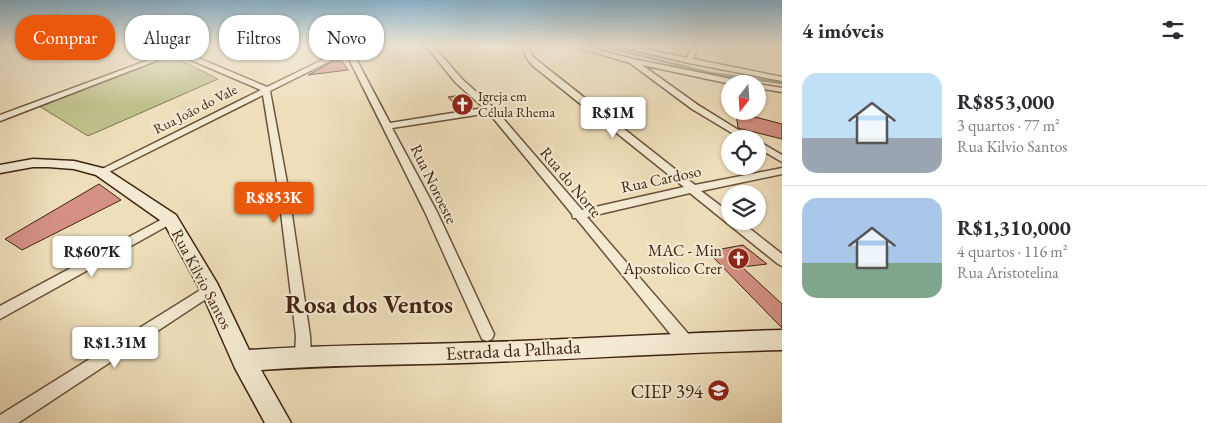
<!DOCTYPE html>
<html lang="pt">
<head>
<meta charset="utf-8">
<style>
	body { margin:0; font-family:"EB Garamond",serif; background:#f2f2f3; color:#2b2b33; height:100vh; display:flex; flex-direction:column; font-size:19px; white-space:nowrap }
	* { box-sizing:border-box; margin:0 }
	p { font-size:16px; color:#7c7c81 }
	.icon { flex:none; width:28px; height:28px; fill:none; stroke:currentColor; stroke-width:2; stroke-linecap:round; stroke-linejoin:round }
	.map { position:relative; flex:1; overflow:hidden }
	.details { display:flex; flex-direction:column; background:#fff; width:425px }
	.details>* { flex:none }
	.top-card { position:absolute; left:15px; top:15px; width:475px; height:45px; display:flex; gap:10px }
	.needle { width:32px; rotate:197deg }
	.controls { position:absolute; left:721px; top:75px; display:grid; gap:10px }
	.controls a { display:grid; place-items:center; width:45px; height:45px; border-radius:50%; background:#fff; box-shadow:0 1px 4px #0004; font-size:25px }
	.price { position:absolute; translate:-50% -42px; padding:0 11px; border-radius:5px; background:#fff; color:#222; font-size:16px; line-height:32px; filter:drop-shadow(0 1px 2px #0008) }
	.price::after { content:''; position:absolute; left:50%; top:30px; width:15px; height:11px; margin-left:-8px; background:inherit; clip-path:polygon(0 0,100% 0,50% 100%) }
	.price.current { background:#ea580c; color:#fff }
	ul { padding:0; list-style:none }
	li { display:flex; align-items:center; gap:15px; height:125px; padding:0 20px }
	li+li { border-top:1px solid #e1e1e2 }
	li span { display:grid; place-items:center; flex:none; width:140px; height:100px; border-radius:15px; color:#555 }
	li>.icon { margin-inline-start:auto }
	span .icon { width:60px; height:60px; fill:#fffc; stroke-width:1 }
	li b { font-size:21px }
	h2 { display:flex; justify-content:space-between; align-items:center; height:60px; padding:0 20px; font-size:21px }
	.pill { padding:0 18px; border-radius:20px; background:#fff; box-shadow:0 1px 4px #0004; font-size:18px; line-height:45px }
	.pill.current { background:#ea580c; color:#fff }
	main { display:flex; flex:1; min-height:0 }
	.map>svg:first-child { display:block }
</style>
</head>
<body>
<main>
<div class="map">
<svg width="782" height="423" viewBox="0 0 782 423">
	<rect width="100%" height="100%" fill="#eedeba"/>
	<filter id="stains"><feTurbulence type="fractalNoise" baseFrequency=".004" numOctaves="4"/><feColorMatrix values="0 0 0 0 .2 0 0 0 0 .09 0 0 0 0 .02 0 0 0 .5 -.17"/></filter>
	<radialGradient id="worn" r=".72"><stop offset=".6" stop-color="#630" stop-opacity="0"/><stop offset="1" stop-color="#630" stop-opacity=".3"/></radialGradient>
	<!-- green -->
	<path fill="#bec08c" stroke="#7e724f" d="M 172,56 L 218,79 L 88,136 L 39,106 Z"/>
	<g fill="none" stroke-linecap="round" stroke-linejoin="round">
		<!-- stream -->
		<path stroke="#757f73" stroke-width="2.5" d="M 603,46 L 710,73 L 782,83"/>
	</g>
	<!-- building -->
	<path fill="#d49184" stroke="#3f2412" d="M 334,61 L 342,61 L 348,70 L 308,75 Z
		M 462,95 L 474,108 L 459,109 L 448,97 Z
		M 736,112 L 782,124 L 782,139 L 738,128 Z
		M 99,184 L 121,200 L 22,250 L 5,239 Z
		M 743,245 L 767,264 L 742,267 L 782,304 L 782,328 L 710,254 L 716,250 Z"/>
	<g fill="none" stroke-linecap="round" stroke-linejoin="round">
		<defs>
			<path id="street" d="M 46,46 L 93,50 L 110,46 L 122,46 L 93,54 L 49,49 Z
				M 162,46 L 172,47 L 267,87 L 351,46 L 359,46 L 352,51 L 390,123 L 484,108 L 456,83 L 426,46 L 433,46 L 462,79 L 494,108 L 582,210 L 684,187 L 532,65 L 526,57 L 523,46 L 529,46 L 532,56 L 538,61 L 695,185 L 782,168 L 782,174 L 701,191 L 730,213 L 730,221 L 740,221 L 782,254 L 782,266 L 778,264 L 690,193 L 587,217 L 691,337 L 693,342 L 691,347 L 686,349 L 681,347 L 576,218 L 573,218 L 572,214 L 489,113 L 392,128 L 437,212 L 494,334 L 492,339 L 487,341 L 482,339 L 425,212 L 346,53 L 270,91 L 288,188 L 310,336 L 311,357 L 308,362 L 303,364 L 298,362 L 295,357 L 296,336 L 278,188 L 263,95 L 105,174 L 101,175 L 96,172 L 261,90 L 170,51 L 153,62 L 0,121 L 0,115 L 149,60 L 165,48 Z
				M 573,46 L 584,46 L 633,59 L 746,82 L 747,84 L 731,84 L 642,65 L 698,105 L 753,139 L 742,139 L 692,109 L 630,63 Z
				M 617,46 L 630,46 L 687,58 L 692,46 L 698,46 L 693,59 L 782,77 L 782,81 L 689,63 Z
				M 758,84 L 782,88 L 782,92 L 758,88 Z
				M 758,141 L 782,155 L 782,162 L 758,148 Z
				M 170,215 L 176,219 L 174,222 L 0,319 L 0,306 Z
				M 210,284 L 215,285 L 217,289 L 215,293 L 18,423 L 0,423 L 0,415 Z"/>
			<path id="secondary" d="M 33,159 L 74,161 L 106,169 L 176,215 L 217,283 L 249,350 C 320,345 390,345 461,343 C 568,340 675,333 782,330 L 782,350 C 675,352 568,360 461,363 C 394,365 328,365 261,370 L 291,423 L 265,423 L 235,368 L 201,291 L 164,223 L 96,175 L 74,169 L 48,167 L 33,167 L 0,173 L 0,165 Z"/>
		</defs>
		<!-- street casing -->
		<use href="#street" stroke="#6b523c" stroke-width="3"/>
		<!-- secondary casing -->
		<use href="#secondary" stroke="#3f2412" stroke-width="3"/>
		<!-- street -->
		<use href="#street" fill="#f4ead2" fill-rule="evenodd"/>
		<!-- secondary -->
		<use href="#secondary" fill="#f4ead2" fill-rule="evenodd"/>
	</g>
	<!-- sky -->
	<linearGradient id="sky" x2="0" y2="1"><stop stop-color="#88b7d3"/><stop offset="0.44" stop-color="#f7f0e0"/><stop offset="1" stop-color="#f7f0e0" stop-opacity="0"/></linearGradient>
	<rect width="782" height="105" fill="url(#sky)"/>
	<!-- icons -->
	<defs>
		<symbol id="church-disc" viewBox="-11 -11 22 22"><circle r="9.5" fill="#8f2418" stroke="#f4ead2"/><path d="M-1.2-6h2.4v3.5h3.3v2.4h-3.3V6h-2.4V-.1h-3.3v-2.4h3.3Z" fill="#fff"/></symbol>
		<symbol id="school-disc" viewBox="-11 -11 22 22"><circle r="9.5" fill="#8f2418" stroke="#f4ead2"/><path d="M0-5L7-2L0 1L-7-2ZM-4 1L0 2.5L4 1V4Q0 6-4 4Z" fill="#fff"/></symbol>
	</defs>
	<g fill-rule="evenodd">
		<use href="#church-disc" x="450" y="92" width="25" height="25"/>
		<use href="#church-disc" x="726" y="246" width="25" height="25"/>
		<use href="#school-disc" x="706" y="378" width="25" height="25"/>
	</g>
	<g text-anchor="middle" dominant-baseline="central" stroke-width="4.5" stroke-linejoin="round" paint-order="stroke">
		<!-- far-poi labels -->
		<g font-size="14" fill="#3f2412" stroke="#f4ead2" text-anchor="start">
			<text x="478" y="96">Igreja em<tspan x="478" dy="16">Célula Rhema</tspan></text>
		</g>
		<!-- far-street labels -->
		<g font-size="14" fill="#3f2412" stroke="#f4ead2">
			<text transform="translate(195 109) rotate(-27)">Rua João do Vale</text>
		</g>
		<!-- street labels -->
		<g font-size="16" fill="#3f2412" stroke="#f4ead2">
			<text transform="translate(661 179) rotate(-12)">Rua Cardoso</text>
			<text transform="translate(571 182) rotate(50)">Rua do Norte</text>
			<text transform="translate(434 184) rotate(64)">Rua Noroeste</text>
			<text transform="translate(202 279) rotate(62)">Rua Kilvio Santos</text>
		</g>
		<!-- poi labels -->
		<g font-size="16" fill="#3f2412" stroke="#f4ead2" text-anchor="end">
			<text x="722" y="250">MAC - Min<tspan x="722" dy="18">Apostolico Crer</tspan></text>
		</g>
		<!-- near-street labels -->
		<g font-size="19" fill="#3f2412" stroke="#f4ead2">
			<text transform="translate(513 350) rotate(-3)">Estrada da Palhada</text>
		</g>
		<!-- near-poi labels -->
		<g font-size="19" fill="#3f2412" stroke="#f4ead2" text-anchor="end">
			<text x="703" y="391">CIEP 394</text>
		</g>
		<!-- near-district labels -->
		<g font-size="25" font-weight="bold" fill="#3f2412" stroke="#f4ead2">
			<text x="369" y="304">Rosa dos Ventos</text>
		</g>
	</g>
	<rect width="100%" height="100%" filter="url(#stains)"/>
	<rect width="100%" height="100%" fill="url(#worn)"/>
</svg>
<div class="controls">
<a><svg class="needle" viewBox="-14 -14 28 28"><path d="M0-13l5 13h-10z" fill="#e53935"/><path d="M0 13l5-13h-10z" fill="#7c7c81"/></svg></a>
<a><svg class="icon" aria-label="locate" viewBox="0 0 24 24"><circle cx="12" cy="12" r="6"/><path d="M12 2v4M12 18v4M2 12h4M18 12h4"/></svg></a>
<a><svg class="icon" aria-label="layers" viewBox="0 0 24 24"><path d="M12 4l9 5-9 5-9-5zM3 14l9 5 9-5"/></svg></a>
</div>
<b class="price" style="left:613px;top:139px">R$1M</b>
<b class="price current" style="left:274px;top:224px">R$853K</b>
<b class="price" style="left:92px;top:278px">R$607K</b>
<b class="price" style="left:115px;top:369px">R$1.31M</b>
<div class="top-card">
<a class="pill current">Comprar</a>
<a class="pill">Alugar</a>
<a class="pill">Filtros</a>
<a class="pill">Novo</a>
</div>
</div>
<section class="details">
<h2>4 imóveis<svg class="icon" aria-label="filters" viewBox="0 0 24 24"><path d="M4 7h16M4 17h16"/><circle cx="9" cy="7" r="2"/><circle cx="15" cy="17" r="2"/></svg></h2>
<ul>
<li><span style="background:linear-gradient(#bfe0f5 65%,#9aa5b1 0)"><svg class="icon" aria-label="home" viewBox="0 0 24 24"><path d="M3 11l9-7 9 7M6 9v11h12V9"/></svg></span><div><b>R$853,000</b><p>3 quartos · 77 m²</p><p>Rua Kilvio Santos</p></div></li>
<li><span style="background:linear-gradient(#a9c7e8 65%,#7fa58c 0)"><svg class="icon" aria-label="home" viewBox="0 0 24 24"><path d="M3 11l9-7 9 7M6 9v11h12V9"/></svg></span><div><b>R$1,310,000</b><p>4 quartos · 116 m²</p><p>Rua Aristotelina</p></div></li>
</ul>
</section>
</main>
</body>
</html>
